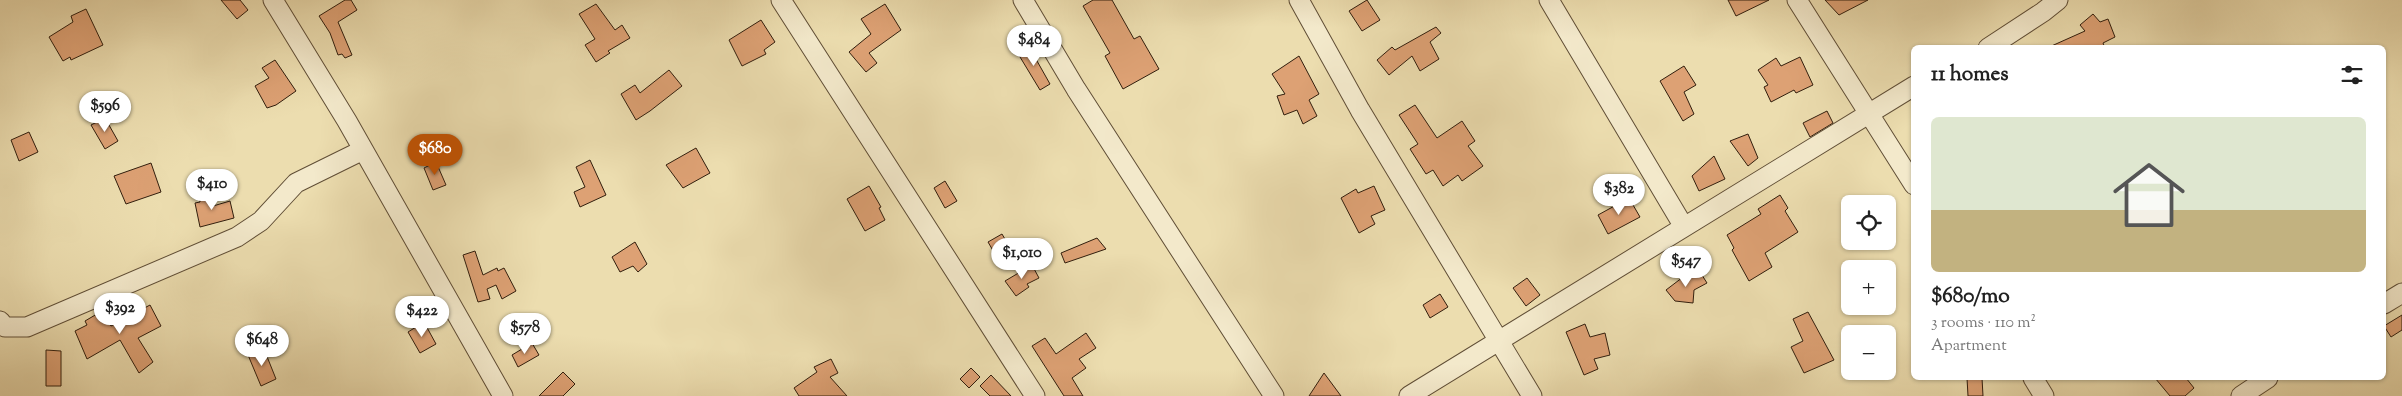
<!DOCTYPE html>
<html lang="en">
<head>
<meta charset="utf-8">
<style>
	body { margin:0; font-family:"Sorts Mill Goudy",serif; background:#f2f2f2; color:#222; height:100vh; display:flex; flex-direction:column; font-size:19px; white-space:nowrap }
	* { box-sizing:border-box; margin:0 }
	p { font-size:16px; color:#767676 }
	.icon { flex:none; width:28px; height:28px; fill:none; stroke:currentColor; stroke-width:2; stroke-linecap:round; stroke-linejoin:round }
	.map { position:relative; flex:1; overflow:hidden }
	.drawer { position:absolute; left:1911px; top:45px; width:475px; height:335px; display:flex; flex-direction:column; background:#fff; border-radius:8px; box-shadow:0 1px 4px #0004 }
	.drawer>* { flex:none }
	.fabs { position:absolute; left:1841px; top:195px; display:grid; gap:10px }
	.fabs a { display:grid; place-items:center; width:55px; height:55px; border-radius:8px; background:#fff; box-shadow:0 1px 4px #0004; font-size:25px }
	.price { position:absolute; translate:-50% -42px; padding:0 11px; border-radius:18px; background:#fff; color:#222; font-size:16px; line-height:32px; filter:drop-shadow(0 1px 2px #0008) }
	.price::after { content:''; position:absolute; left:50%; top:30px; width:15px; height:11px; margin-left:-8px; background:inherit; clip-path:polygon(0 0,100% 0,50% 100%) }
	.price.selected { background:#b45309; color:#fff }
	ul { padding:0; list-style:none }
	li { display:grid; align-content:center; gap:10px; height:265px; padding:0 20px }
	li span { display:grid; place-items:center; height:155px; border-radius:8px; color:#555 }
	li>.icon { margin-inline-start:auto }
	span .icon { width:90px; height:90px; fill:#fffc; stroke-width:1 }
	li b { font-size:21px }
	h2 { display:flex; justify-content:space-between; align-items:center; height:60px; padding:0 20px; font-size:21px }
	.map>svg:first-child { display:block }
</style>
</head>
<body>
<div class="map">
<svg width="2402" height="396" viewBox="0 0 2402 396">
	<rect width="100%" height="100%" fill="#ecddaf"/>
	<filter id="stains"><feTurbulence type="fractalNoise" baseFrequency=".004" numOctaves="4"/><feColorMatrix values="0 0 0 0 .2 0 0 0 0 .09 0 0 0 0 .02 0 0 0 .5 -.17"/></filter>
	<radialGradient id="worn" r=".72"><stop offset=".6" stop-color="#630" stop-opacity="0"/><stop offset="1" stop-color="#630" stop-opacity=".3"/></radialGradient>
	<!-- building -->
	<path fill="#dda174" stroke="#311e0d" d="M 221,0 L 240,0 L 248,10 L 237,19 Z
		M 345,0 L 351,0 L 357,10 L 338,22 L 352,55 L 345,58 L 342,54 L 338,55 L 330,33 L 319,16 Z
		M 1093,0 L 1112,0 L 1134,39 L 1140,36 L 1159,69 L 1123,89 L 1105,56 L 1110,53 L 1083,6 Z
		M 1367,0 L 1380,20 L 1362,31 L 1349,11 Z
		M 1728,0 L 1769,0 L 1736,16 Z
		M 1825,0 L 1868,0 L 1839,15 Z
		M 596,4 L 615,30 L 622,25 L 630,38 L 608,51 L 610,53 L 596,62 L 585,45 L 595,39 L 579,14 Z
		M 885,4 L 901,30 L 869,53 L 877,63 L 866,72 L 849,52 L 871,34 L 861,19 Z
		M 86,9 L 103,45 L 71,60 L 70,57 L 63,61 L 49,37 L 73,22 L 71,16 Z
		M 2093,14 L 2100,22 L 2108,19 L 2115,37 L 2103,43 L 2105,48 L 2047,48 L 2085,31 L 2080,25 Z
		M 761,20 L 775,42 L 764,50 L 766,54 L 742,66 L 729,40 Z
		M 1436,27 L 1441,33 L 1430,42 L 1439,59 L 1420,71 L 1412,56 L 1389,75 L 1377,60 L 1392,47 L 1395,50 Z
		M 1028,45 L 1050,84 L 1040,90 L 1017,52 Z
		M 1299,56 L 1319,94 L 1309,100 L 1317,116 L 1303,124 L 1297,110 L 1284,115 L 1277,96 L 1285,94 L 1272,74 Z
		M 1800,57 L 1813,85 L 1796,93 L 1794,90 L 1771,102 L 1764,87 L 1768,85 L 1758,70 L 1776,58 L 1781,66 Z
		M 275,60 L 296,91 L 276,105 L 267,108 L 255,86 L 269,78 L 262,68 Z
		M 1684,66 L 1696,85 L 1684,92 L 1694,114 L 1683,121 L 1660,81 Z
		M 669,70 L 682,86 L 650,111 L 636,120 L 621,94 L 635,85 L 640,93 Z
		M 1415,105 L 1437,138 L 1462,121 L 1475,141 L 1468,146 L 1483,166 L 1462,181 L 1458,175 L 1443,186 L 1433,170 L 1426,174 L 1410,149 L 1418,144 L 1399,115 Z
		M 1827,111 L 1833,123 L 1810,137 L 1803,123 Z
		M 105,118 L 118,141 L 105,149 L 91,125 Z
		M 29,132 L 38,152 L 19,161 L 11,140 Z
		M 1748,134 L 1758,158 L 1748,166 L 1730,141 Z
		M 696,148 L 710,173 L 683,188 L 666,165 Z
		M 1714,156 L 1725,179 L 1699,191 L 1692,176 Z
		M 590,160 L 606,195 L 580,207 L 574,192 L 585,187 L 576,167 Z
		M 436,162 L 446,185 L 433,190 L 424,168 Z
		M 151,163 L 161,192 L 126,204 L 114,176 Z
		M 945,181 L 957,201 L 945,208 L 934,188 Z
		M 869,186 L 881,207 L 879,208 L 885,220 L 865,231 L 847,199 Z
		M 1374,186 L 1385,210 L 1371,216 L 1375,224 L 1359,233 L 1341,198 L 1356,189 L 1358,193 Z
		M 212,193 L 213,206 L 230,201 L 234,218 L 200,227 L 195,203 L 200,202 L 199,194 Z
		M 1780,195 L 1788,208 L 1785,211 L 1798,232 L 1765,253 L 1772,267 L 1749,281 L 1732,250 L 1734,248 L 1727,235 L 1761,214 L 1758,209 Z
		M 1629,198 L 1640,217 L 1608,234 L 1598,215 Z
		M 1002,234 L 1009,246 L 995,254 L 988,242 Z
		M 1097,238 L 1106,249 L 1065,263 L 1061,253 Z
		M 635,242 L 647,264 L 638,272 L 633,266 L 620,272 L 612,257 Z
		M 475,251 L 483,275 L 497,268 L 498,271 L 504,268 L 516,291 L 502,299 L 496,285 L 487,289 L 490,299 L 478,302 L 463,255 Z
		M 1032,265 L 1039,278 L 1027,284 L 1029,287 L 1016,296 L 1005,281 Z
		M 1700,272 L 1707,283 L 1694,290 L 1693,303 L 1675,301 L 1666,290 L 1687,274 L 1689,278 Z
		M 1527,278 L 1540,295 L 1526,306 L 1513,288 Z
		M 1440,294 L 1448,307 L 1430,318 L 1423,305 Z
		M 150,305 L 161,326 L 138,338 L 153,362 L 139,373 L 120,340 L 87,359 L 75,331 L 87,325 L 85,321 L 102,311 L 111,326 Z
		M 1808,312 L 1834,360 L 1804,373 L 1791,347 L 1803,341 L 1793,319 Z
		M 2402,315 L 2402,330 L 2391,337 L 2384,326 Z
		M 424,322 L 436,344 L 420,353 L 408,332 Z
		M 1585,324 L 1590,337 L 1605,333 L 1610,355 L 1594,359 L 1598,369 L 1584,375 L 1566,332 Z
		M 1086,333 L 1096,348 L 1079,359 L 1086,368 L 1072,378 L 1083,396 L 1064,396 L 1032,346 L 1045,338 L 1056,354 Z
		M 532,343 L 539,355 L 518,367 L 512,355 Z
		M 264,349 L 276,379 L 261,386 L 248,355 Z
		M 46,350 L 61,351 L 61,386 L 46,386 Z
		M 831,359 L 838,373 L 830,377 L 847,396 L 799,396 L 794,388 L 817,372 L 814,367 Z
		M 971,368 L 980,377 L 969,388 L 960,379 Z
		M 563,372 L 575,384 L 563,396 L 539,396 Z
		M 1324,373 L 1341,396 L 1309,396 Z
		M 991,375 L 1011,396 L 990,396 L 980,386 Z
		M 1967,378 L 1982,378 L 1983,396 L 1968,396 Z
		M 2155,378 L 2186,378 L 2194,388 L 2185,396 L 2170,396 Z"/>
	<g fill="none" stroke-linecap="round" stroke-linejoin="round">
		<defs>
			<path id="minor" d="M 273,0 L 347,121 L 503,396
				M 781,0 L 1035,396
				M 1023,0 L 1076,89 L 1274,396
				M 1299,0 L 1360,110 L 1532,396
				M 1549,0 L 1684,227
				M 1797,0 L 1914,185
				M 1988,48 L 2043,12 L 2058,0
				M 2384,304 L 2402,293
				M 0,321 L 5,327 L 27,327 L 237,237 L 261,221 L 296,183 L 363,150
				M 2033,378 L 2044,396
				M 1409,396 L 1914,86
				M 2241,396 L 2268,378"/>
		</defs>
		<!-- minor casing -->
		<use href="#minor" stroke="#604e36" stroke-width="21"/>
		<!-- minor -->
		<use href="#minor" stroke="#f3e9cb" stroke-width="19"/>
	</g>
	<rect width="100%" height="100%" filter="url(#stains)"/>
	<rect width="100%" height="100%" fill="url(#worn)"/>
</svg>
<div class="fabs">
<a><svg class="icon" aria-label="locate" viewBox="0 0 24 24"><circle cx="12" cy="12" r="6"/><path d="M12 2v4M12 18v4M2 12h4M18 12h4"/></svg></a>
<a>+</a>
<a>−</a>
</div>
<b class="price" style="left:1034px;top:67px">$484</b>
<b class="price" style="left:105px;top:133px">$596</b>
<b class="price selected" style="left:435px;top:176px">$680</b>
<b class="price" style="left:212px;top:211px">$410</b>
<b class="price" style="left:1619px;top:216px">$382</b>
<b class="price" style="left:1022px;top:280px">$1,010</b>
<b class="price" style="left:1686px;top:288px">$547</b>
<b class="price" style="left:120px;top:335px">$392</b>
<b class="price" style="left:422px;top:338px">$422</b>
<b class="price" style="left:525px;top:355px">$578</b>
<b class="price" style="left:262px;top:367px">$648</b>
<section class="drawer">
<h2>11 homes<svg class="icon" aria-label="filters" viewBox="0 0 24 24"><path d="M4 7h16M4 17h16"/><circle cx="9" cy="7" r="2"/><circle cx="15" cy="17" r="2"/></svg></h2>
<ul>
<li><span style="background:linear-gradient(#dfe7d0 60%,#c2b280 0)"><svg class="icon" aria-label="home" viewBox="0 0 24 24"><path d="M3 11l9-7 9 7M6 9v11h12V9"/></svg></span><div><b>$680/mo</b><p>3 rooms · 110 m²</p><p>Apartment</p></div></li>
</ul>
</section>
</div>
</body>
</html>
